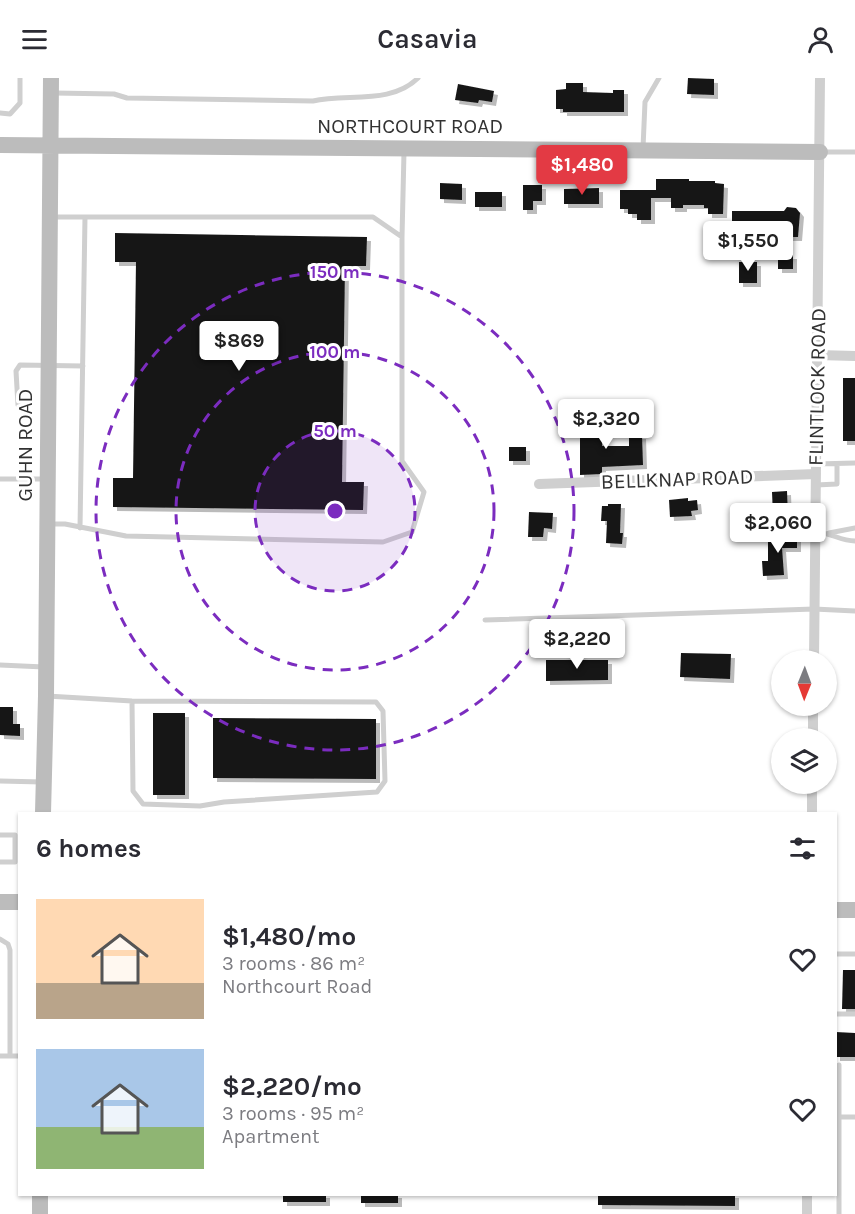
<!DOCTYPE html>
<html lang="en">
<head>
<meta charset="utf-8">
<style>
	body { margin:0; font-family:Karla,sans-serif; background:#f7f7f7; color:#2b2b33; height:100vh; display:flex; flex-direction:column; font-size:22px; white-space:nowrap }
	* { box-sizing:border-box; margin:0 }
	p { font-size:20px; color:#7c7c81 }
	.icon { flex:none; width:33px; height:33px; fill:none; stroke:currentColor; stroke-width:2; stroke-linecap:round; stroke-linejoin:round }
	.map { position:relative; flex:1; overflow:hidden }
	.details { position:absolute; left:18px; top:734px; width:819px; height:384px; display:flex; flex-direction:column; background:#fff; border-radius:0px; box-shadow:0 2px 4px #0004 }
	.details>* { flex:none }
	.needle { width:39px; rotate:181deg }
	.buttons { position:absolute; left:771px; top:572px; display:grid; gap:12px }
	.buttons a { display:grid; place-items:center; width:66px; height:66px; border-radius:50%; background:#fff; box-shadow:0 2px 4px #0004; font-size:30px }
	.price { position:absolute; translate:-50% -51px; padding:0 14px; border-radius:6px; background:#fff; color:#222; font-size:20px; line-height:39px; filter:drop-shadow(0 2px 3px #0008) }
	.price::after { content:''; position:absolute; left:50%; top:36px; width:18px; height:14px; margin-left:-9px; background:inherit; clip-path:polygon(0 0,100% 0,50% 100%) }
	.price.current { background:#e33a44; color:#fff }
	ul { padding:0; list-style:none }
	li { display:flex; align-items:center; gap:18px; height:150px; padding:0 18px }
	li span { display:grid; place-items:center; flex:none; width:168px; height:120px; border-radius:0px; color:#555 }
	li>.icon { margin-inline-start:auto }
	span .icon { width:72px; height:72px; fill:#fffc; stroke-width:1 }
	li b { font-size:26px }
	h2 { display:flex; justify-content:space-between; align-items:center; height:72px; padding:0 18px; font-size:26px }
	header { display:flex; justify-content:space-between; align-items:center; height:78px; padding:0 18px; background:#fff; font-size:27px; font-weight:600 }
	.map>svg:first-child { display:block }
</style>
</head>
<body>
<header><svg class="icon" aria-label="menu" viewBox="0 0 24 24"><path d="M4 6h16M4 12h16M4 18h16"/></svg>Casavia<svg class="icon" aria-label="person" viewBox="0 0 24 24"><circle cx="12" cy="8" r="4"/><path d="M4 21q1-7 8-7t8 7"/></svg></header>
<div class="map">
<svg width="855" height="1136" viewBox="0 0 855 1136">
	<defs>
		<filter id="shadow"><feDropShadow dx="4" dy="4" stdDeviation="0" flood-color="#0004"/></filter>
	</defs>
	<rect width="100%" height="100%" fill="#fff"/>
	<!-- building -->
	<path fill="#191919" filter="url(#shadow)" d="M 688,0 L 714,1 L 714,17 L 687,16 Z
		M 566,5 L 583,5 L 583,14 L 613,15 L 613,12 L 624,12 L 624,34 L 563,34 L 563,31 L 556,31 L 556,12 L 566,11 Z
		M 458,6 L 494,13 L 492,24 L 479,22 L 478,25 L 455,22 Z
		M 656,101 L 689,101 L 689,103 L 715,103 L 715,105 L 724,106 L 723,136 L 708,136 L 708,130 L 704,130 L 704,127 L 683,127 L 683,130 L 671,130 L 671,120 L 651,120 L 651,142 L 637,142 L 637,136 L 628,136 L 628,131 L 620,131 L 620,112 L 656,112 Z
		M 440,105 L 462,106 L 462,122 L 440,121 Z
		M 523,107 L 542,107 L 542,123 L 533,123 L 533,132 L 523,132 Z
		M 599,110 L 599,126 L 564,126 L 564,111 Z
		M 475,114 L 502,114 L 502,129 L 475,129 Z
		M 787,129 L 796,130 L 800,135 L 798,159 L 758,159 L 758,165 L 736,166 L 736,160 L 732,160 L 732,133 L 784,133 Z
		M 115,155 L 367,159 L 366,188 L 345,188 L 342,404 L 364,404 L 363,432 L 113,429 L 113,400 L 133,400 L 136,184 L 115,184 Z
		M 778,177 L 793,177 L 793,191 L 778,191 Z
		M 739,184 L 757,184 L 757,205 L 739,205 Z
		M 843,300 L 855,300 L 855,363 L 843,363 Z
		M 580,342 L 602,342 L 602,368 L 629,368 L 629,357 L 642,357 L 643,387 L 602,389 L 602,396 L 580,397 Z
		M 509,369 L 526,369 L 526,383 L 509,383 Z
		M 787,413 L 788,438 L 773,438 L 772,414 Z
		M 688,420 L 688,423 L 697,422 L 698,432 L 691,433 L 692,438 L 670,439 L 669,422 Z
		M 608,426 L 621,426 L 620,455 L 623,455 L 622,466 L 606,465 L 607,443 L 601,443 L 602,428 L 608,428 Z
		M 529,434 L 553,435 L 552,451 L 544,450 L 543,459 L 528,459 Z
		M 768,457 L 797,457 L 797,470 L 782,470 L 784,497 L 763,498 L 762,483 L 768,483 Z
		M 681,575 L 731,576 L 730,601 L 680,599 Z
		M 546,582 L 608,582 L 608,602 L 546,603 Z
		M 0,629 L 13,629 L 13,646 L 20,646 L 20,658 L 0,657 Z
		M 153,635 L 185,635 L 185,717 L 153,717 Z
		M 213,640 L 376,641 L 376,701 L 213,700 Z
		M 843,892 L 855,892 L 855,931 L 842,931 Z
		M 836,954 L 855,955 L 855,979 L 836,979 Z
		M 283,1116 L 326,1116 L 326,1124 L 283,1124 Z
		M 361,1116 L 398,1116 L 398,1125 L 361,1125 Z
		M 598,1116 L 735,1116 L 735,1128 L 598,1127 Z"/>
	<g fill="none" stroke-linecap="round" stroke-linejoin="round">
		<!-- lane -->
		<path stroke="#cfcfcf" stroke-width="5" d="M 54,15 L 114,16 L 127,20 L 313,23 C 347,15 391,27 418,0
			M 0,35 L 10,36 L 20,25 L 20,0
			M 643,70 L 645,24 L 659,0
			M 824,74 L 855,74
			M 402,159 L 404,74
			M 18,327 L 16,293 L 20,287 L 83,288
			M 816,386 L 855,385
			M 0,401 L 46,401
			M 816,407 L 837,406 L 837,386
			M 49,446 L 65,446 L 126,458 L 383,464 L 412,454 L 424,414 L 402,383 L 402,159 L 373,139 L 53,139
			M 80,450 L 85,139
			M 815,454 C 830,454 840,463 855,463
			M 829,455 L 855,450
			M 485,542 L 814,531 L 855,533
			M 0,587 L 44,589
			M 47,618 L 132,623 L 376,624 L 383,633 L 385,703 L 377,714 L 224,724 L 200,728 L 143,726 L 133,713 L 132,623
			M 0,703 L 42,704
			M 0,757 L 15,757 L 15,784 L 0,784
			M 0,861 L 8,866 L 10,872 L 10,978
			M 836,876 L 855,876
			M 836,936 L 855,936
			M 0,978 L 20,978
			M 837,1039 L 855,1039
			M 839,1136 L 839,987"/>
		<!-- street -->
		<path stroke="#cfcfcf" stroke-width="10" d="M 817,277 L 855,278
			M 539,406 L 816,396
			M 814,582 L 820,0
			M 813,660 L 813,627
			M 812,735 L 812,705
			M 807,1136 L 807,1116"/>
		<!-- secondary -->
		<path stroke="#bcbcbc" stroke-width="16" d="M 0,67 L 820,74
			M 43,735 L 46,618 L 51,0
			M 0,824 L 20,824
			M 836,832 L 855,832
			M 40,1136 L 40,1116"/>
	</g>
	<!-- distance rings -->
	<circle cx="335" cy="433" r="80" fill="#7b2cbf" fill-opacity=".12"/>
	<g fill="none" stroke="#7b2cbf" stroke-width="3" stroke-dasharray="10 8">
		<circle cx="335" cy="433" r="80"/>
		<circle cx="335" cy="433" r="159"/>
		<circle cx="335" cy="433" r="239"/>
	</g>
	<g text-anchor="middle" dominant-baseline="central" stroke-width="6" stroke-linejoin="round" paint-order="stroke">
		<!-- street labels -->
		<g font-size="21" fill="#323232" stroke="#fff">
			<text x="410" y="48">NORTHCOURT ROAD</text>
			<text transform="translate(817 309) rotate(-89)">FLINTLOCK ROAD</text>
			<text transform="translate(25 367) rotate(-90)">GUHN ROAD</text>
			<text transform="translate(677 401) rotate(-2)">BELLKNAP ROAD</text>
		</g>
	</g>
	<circle cx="335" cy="433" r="9" fill="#7b2cbf" stroke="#fff" stroke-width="3"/>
	<g font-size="18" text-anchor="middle" font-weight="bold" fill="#7b2cbf" stroke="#fff" stroke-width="6" stroke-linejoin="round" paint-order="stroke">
		<text x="335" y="200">150 m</text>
		<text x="335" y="280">100 m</text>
		<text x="335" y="359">50 m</text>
	</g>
</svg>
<div class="buttons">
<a><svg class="needle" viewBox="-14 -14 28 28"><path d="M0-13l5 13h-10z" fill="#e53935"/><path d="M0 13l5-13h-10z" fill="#7c7c81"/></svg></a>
<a><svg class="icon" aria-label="layers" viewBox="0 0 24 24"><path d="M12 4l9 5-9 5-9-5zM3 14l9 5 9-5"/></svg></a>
</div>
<b class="price current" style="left:582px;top:118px">$1,480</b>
<b class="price" style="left:748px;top:194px">$1,550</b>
<b class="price" style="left:239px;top:294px">$869</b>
<b class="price" style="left:606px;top:372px">$2,320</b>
<b class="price" style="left:778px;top:476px">$2,060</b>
<b class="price" style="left:577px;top:592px">$2,220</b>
<section class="details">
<h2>6 homes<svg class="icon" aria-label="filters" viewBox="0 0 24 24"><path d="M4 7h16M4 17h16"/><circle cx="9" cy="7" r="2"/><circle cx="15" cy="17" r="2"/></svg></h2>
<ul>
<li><span style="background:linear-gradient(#ffd9b3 70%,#b9a48a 0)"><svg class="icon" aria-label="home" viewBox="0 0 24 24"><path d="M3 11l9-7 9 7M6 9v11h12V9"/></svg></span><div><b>$1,480/mo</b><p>3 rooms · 86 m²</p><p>Northcourt Road</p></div><svg class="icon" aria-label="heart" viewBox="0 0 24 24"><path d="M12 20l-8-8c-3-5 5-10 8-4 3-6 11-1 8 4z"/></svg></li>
<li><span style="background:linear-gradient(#a9c7e8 65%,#8fb573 0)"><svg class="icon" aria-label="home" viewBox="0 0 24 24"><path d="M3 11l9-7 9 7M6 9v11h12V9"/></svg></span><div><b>$2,220/mo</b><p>3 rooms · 95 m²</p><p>Apartment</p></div><svg class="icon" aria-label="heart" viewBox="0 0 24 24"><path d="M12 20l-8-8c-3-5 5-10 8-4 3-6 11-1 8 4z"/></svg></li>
</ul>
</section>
</div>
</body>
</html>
